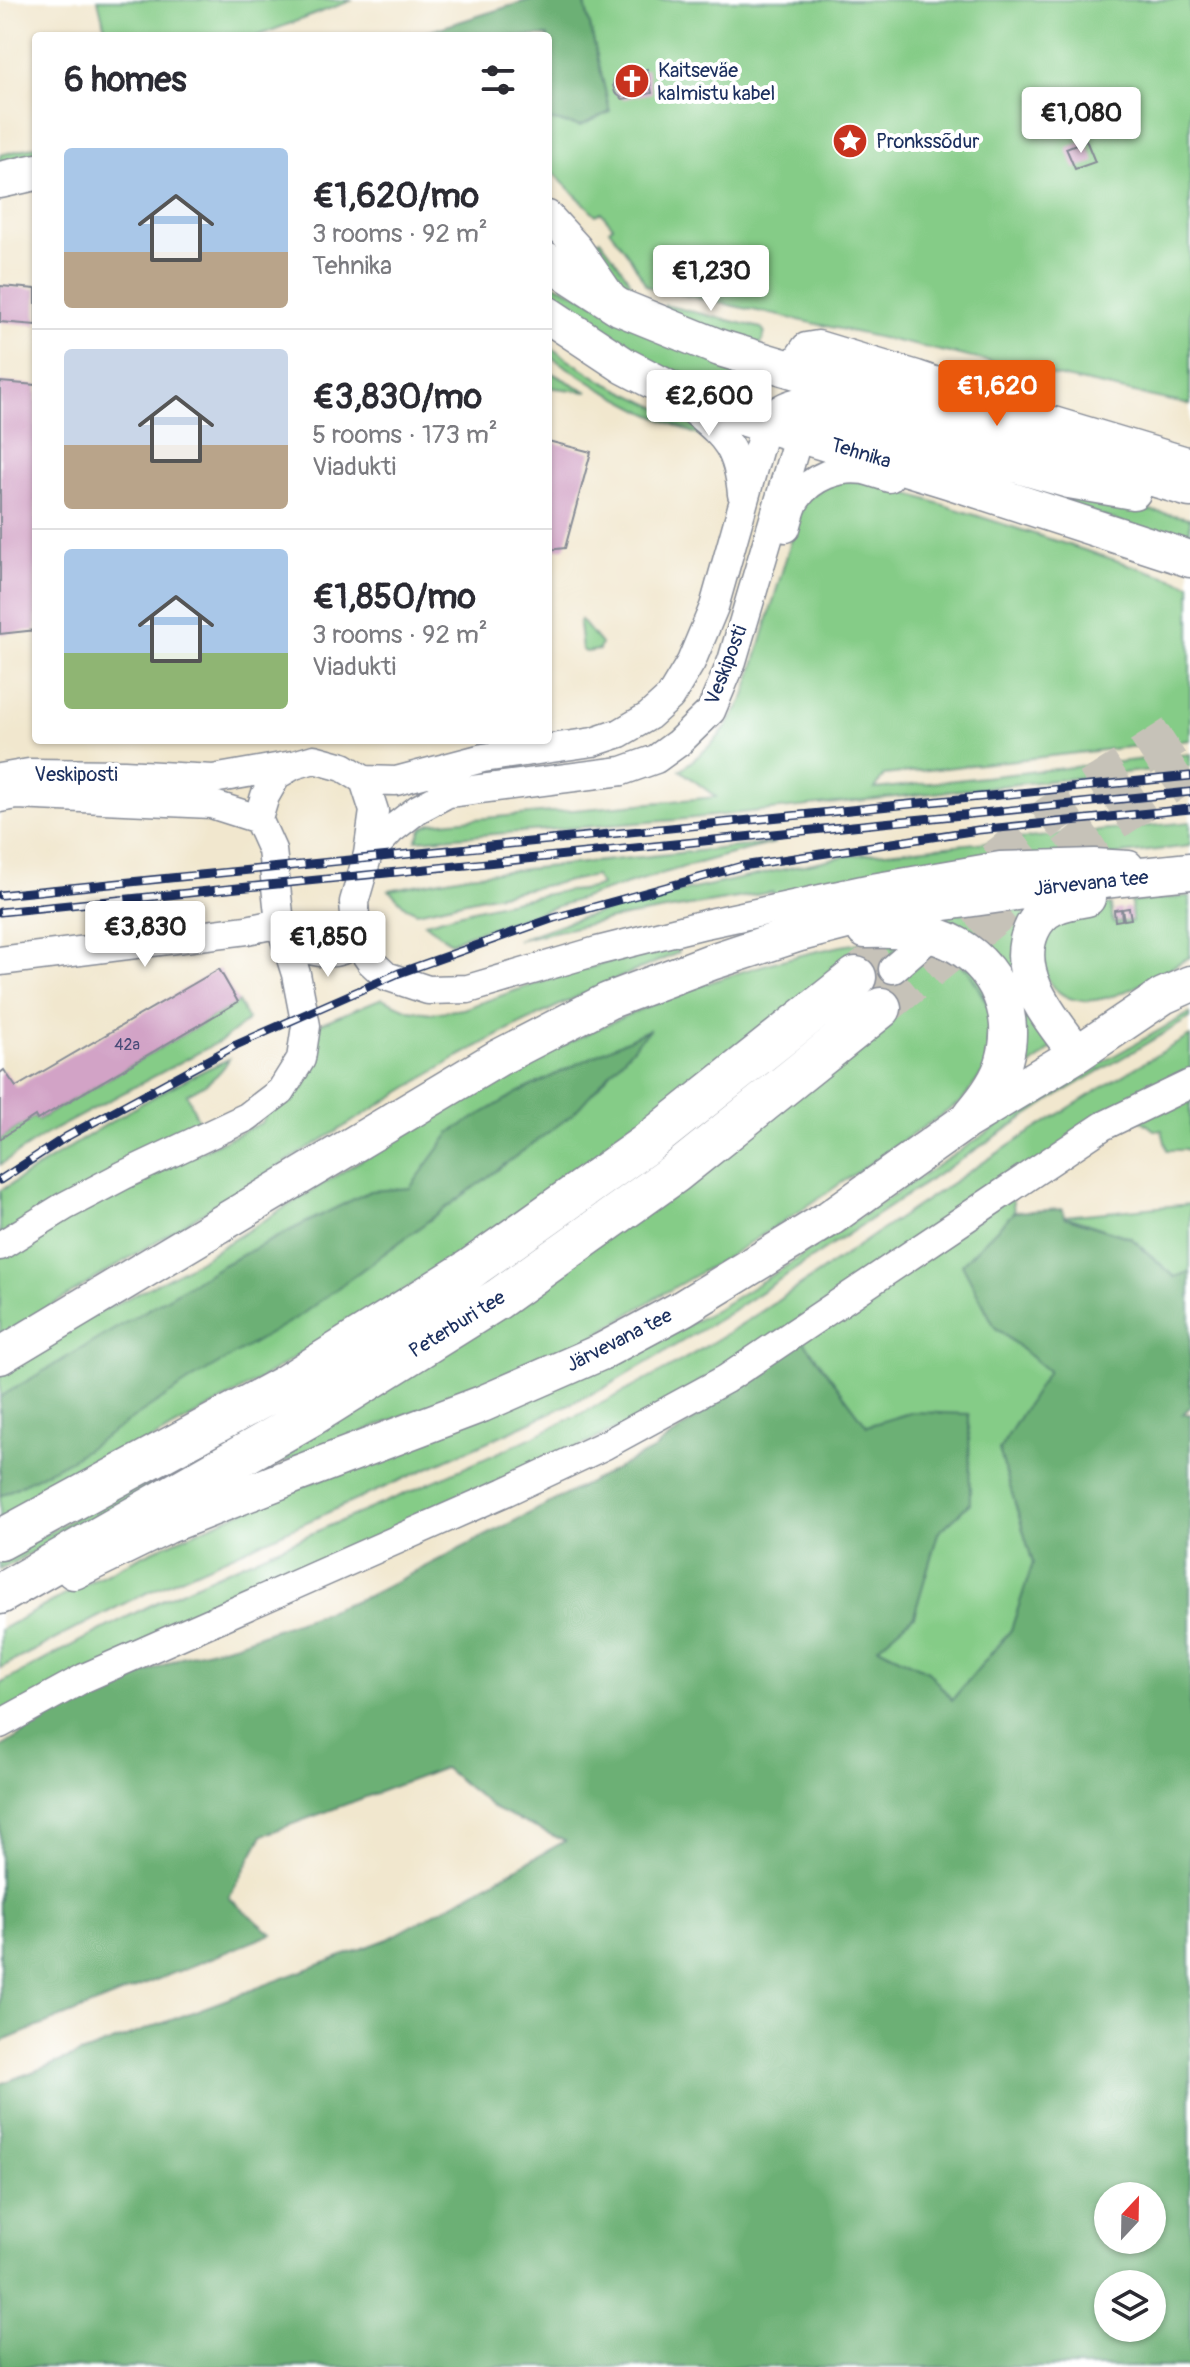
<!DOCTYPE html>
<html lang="en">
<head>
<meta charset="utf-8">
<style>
	body { margin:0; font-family:Pangolin,sans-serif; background:#f7f7f7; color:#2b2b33; height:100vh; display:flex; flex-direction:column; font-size:30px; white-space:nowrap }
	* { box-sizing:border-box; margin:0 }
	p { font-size:26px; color:#7c7c81 }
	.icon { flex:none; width:44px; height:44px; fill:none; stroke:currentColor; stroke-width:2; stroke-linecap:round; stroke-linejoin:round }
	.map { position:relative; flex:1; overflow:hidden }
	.panel { position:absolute; left:32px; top:32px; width:520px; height:712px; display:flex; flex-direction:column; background:#fff; border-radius:8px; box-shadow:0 2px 6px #0004 }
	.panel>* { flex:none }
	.needle { width:52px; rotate:22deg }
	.fabs { position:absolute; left:1094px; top:2182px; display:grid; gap:16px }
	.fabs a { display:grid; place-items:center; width:72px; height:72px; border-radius:50%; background:#fff; box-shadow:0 2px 6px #0004; font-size:40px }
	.price { position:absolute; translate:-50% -68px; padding:0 18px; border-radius:8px; background:#fff; color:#222; font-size:26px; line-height:52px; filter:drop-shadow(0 2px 4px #0008) }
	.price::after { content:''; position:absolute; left:50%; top:48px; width:24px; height:18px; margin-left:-12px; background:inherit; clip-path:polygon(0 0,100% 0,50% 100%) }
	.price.selected { background:#ea580c; color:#fff }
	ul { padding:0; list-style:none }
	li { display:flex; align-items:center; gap:24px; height:200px; padding:0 32px }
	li+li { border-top:2px solid #e1e1e2 }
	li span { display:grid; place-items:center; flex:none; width:224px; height:160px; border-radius:8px; color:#555 }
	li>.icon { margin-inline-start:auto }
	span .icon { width:96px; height:96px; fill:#fffc; stroke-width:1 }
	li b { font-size:34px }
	h2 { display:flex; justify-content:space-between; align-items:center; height:96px; padding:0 32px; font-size:34px }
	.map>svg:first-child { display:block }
</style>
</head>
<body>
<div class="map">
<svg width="1190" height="2367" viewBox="0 0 1190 2367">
	<rect width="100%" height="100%" fill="#fff"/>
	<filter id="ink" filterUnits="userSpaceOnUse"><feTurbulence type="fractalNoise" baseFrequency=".0125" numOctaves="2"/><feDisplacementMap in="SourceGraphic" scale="16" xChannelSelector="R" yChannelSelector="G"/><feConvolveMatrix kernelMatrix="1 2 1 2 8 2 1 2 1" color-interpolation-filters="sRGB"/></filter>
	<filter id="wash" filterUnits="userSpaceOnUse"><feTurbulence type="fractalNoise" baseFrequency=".006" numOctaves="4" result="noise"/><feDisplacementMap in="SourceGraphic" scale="32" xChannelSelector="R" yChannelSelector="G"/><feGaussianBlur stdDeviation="1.8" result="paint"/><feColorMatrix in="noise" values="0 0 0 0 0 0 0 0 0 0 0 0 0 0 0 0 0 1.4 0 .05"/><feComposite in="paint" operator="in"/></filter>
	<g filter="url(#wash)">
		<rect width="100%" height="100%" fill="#f1e7ce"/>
		<!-- green -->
		<path fill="#85cc87" stroke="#507e72" stroke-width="2" d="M 98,0 L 353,0 L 257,36 L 107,36 Z
			M 584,0 L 1190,0 L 1190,405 L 651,288 L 646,285 L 630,257 L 609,229 L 613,226 L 601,212 L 596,215 L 548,168 L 548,120 L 580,126 L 610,112 Z
			M 36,146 L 36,158 L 0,166 L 0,155 Z
			M 600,239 C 613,256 626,272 635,291 L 632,297 L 620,285 L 593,245 Z
			M 548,281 L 752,372 L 743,403 L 655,367 L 548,298 Z
			M 665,305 L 761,328 L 765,333 L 761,345 L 662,312 Z
			M 548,346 L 604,382 L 692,424 L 707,439 L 647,413 L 601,389 L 548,355 Z
			M 548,371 L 588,392 L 548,387 Z
			M 1005,380 L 1041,390 L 1032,406 L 1001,388 Z
			M 836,480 L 872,482 L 1190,584 L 1190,740 L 884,775 L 875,789 L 1190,754 L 1190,766 L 675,820 L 416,840 L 423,827 L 431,823 L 716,797 L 680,770 C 713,746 726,732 745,696 L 800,511 L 807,499 Z
			M 1060,491 L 1104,502 L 1190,518 L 1190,545 L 1056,501 Z
			M 581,620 L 601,644 L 599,650 L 586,652 L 582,650 L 579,624 Z
			M 1190,822 L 1190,846 L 774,896 L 773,892 L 612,919 L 517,940 L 570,921 L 652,898 L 845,856 Z
			M 775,843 C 670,868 569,903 467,935 L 451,943 L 425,923 C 469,910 514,900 559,892 C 573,890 589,891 601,885 L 595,876 L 484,897 L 417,912 L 406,907 L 389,890 L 468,875 Z
			M 1190,896 L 1190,957 C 1154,976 1078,1031 1048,979 C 1038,962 1038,958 1040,938 L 1072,908 L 1111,905 L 1113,923 L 1132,921 L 1131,902 Z
			M 1022,904 L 1056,1045 L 1021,1074 L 1017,1059 L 943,924 L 944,915 Z
			M 877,940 L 916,943 L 871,977 L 880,990 L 930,947 L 968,970 L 992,1008 L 990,1063 L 962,1101 L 800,1211 L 729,1256 L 652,1300 L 582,1344 L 557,1357 L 266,1469 L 263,1467 L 262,1464 L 892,1016 L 846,961 L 671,1103 L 467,1251 L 244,1389 L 0,1523 L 0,1372 C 27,1355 54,1336 82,1321 C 123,1299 166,1281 205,1257 C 414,1129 630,976 877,940 Z
			M 674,943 L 678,953 C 602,984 529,1018 458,1057 L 0,1337 L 0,1257 L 90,1204 L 261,1123 L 319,1024 L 382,998 L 409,1010 L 432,1013 L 463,1009 L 537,983 Z
			M 238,1002 L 248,1020 L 224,1039 L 48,1133 L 0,1165 L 0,1139 L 35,1116 L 38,1120 Z
			M 1190,1013 L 1190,1018 L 1052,1099 L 723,1317 L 604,1388 L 511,1431 L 129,1601 L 0,1668 L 0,1630 L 81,1586 L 150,1552 L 257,1505 L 648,1346 L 716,1310 L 783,1268 L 1041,1097 Z
			M 1190,1036 L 1190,1075 L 643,1417 L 0,1716 L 0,1684 C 54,1655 108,1625 164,1599 C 333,1520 509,1457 672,1366 C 747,1324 818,1273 889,1225 C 988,1158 1087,1094 1190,1036 Z
			M 229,1059 C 219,1077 205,1085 187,1094 L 201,1127 L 0,1235 L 0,1191 C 77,1144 146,1095 229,1059 Z
			M 1190,1089 L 1190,1150 L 1167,1150 L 1162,1130 L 1154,1130 L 1137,1117 Z
			M 1012,1195 L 1014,1212 L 963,1264 L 995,1327 L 1049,1371 L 999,1450 L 1033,1563 L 1011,1630 L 952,1700 L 928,1671 L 878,1647 L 914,1616 L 938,1533 L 970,1503 L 913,1412 L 867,1426 L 803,1340 Z
			M 1190,1204 L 1190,1272 L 1175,1277 L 1131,1238 L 1064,1216 Z
			M 306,1390 L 311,1399 L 0,1570 L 0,1559 Z"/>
		<!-- forest -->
		<path fill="#6cb074" stroke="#447069" stroke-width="2" fill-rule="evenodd" d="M 529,0 L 584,0 L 610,112 L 580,126 L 548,120 L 548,36 L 414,36 Z
			M 650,1029 L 573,1114 L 301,1315 L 193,1379 L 70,1460 L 0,1496 L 0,1397 L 223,1265 L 291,1230 L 370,1191 L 410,1188 L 451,1132 L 517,1093 Z
			M 1063,1209 L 1064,1217 L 1131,1238 L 1175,1277 L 1190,1272 L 1190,1407 L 1183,1414 L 1190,1414 L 1190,2367 L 0,2367 L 0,2084 L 388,1939 L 565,1841 L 496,1810 L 444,1768 L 263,1835 L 229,1898 L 272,1934 L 0,2042 L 0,1748 L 48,1718 L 181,1657 L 237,1643 L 368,1596 L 653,1450 L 803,1340 L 867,1426 L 913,1412 L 969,1414 L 970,1503 L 938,1533 L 914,1616 L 878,1647 L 928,1671 L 952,1700 L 1011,1630 L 1033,1563 L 999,1450 L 1048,1371 L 995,1327 L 962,1264 L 1014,1212 ZM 1108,2196 L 1152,2196 L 1152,2240 L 1108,2240 ZM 1108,2284 L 1152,2284 L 1152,2328 L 1108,2328 Z"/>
		<g id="blocks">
			<!-- building -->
			<path fill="#d2a3c6" d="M 647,69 L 652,93 L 623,99 L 615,93 L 613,85 L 615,76 Z
				M 1086,140 L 1095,162 L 1075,169 L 1066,148 Z
				M 0,286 L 36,289 L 36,325 L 0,322 Z
				M 0,382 L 36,385 L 36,630 L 0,634 Z
				M 548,441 L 591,452 L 565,548 L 548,550 Z
				M 1129,908 L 1131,919 L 1124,920 L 1122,909 Z
				M 1121,909 L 1122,920 L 1115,921 L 1114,910 Z
				M 219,969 L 238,1002 L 37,1120 L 35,1116 L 0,1139 L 0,1073 L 4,1070 L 16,1087 Z"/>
		</g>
	</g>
	<g filter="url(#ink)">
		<use href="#blocks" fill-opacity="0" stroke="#868b96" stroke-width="2"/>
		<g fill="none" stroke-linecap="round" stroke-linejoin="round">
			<!-- highway-tunnel -->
			<path stroke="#c6c2b8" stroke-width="40" stroke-dasharray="40 20" stroke-linecap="butt" d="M 856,977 L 1051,815 L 1190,726
				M 881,1008 L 1095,833 L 1190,770"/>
			<defs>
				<path id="minor" d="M 548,215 L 578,248 L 614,300
					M 786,367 L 795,363 L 806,347 L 818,345 L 917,375 L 1030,414 L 1190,462
					M 681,399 C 718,434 737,438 742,494
					M 786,528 C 789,519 791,506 797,498 C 811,477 840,466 864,470 C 872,472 881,475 889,478
					M 0,778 L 29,773 L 124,774 L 213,779 L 293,765
					M 364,780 L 396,781 L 483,758 L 593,742 L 620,733 L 649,716 L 670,697 L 691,662 L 714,607 L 761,440 L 768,425
					M 0,798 L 17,795 L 211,804 L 258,819
					M 368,854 L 391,830 L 418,809 L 448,793 L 622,771 L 656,759 L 678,743 L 711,711 L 732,661 L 799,434
					M 288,943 C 315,952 332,960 357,942
					M 0,961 L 247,930 L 280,923
					M 893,969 L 932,935
					M 0,1246 L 65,1206 L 124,1175 L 247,1117 L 281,1091 L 301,1059 L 306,1026 L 296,974 L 280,923 L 272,850 L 258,819 L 265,796 L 277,775 L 294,765 L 314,759 L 343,767 L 364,780 L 374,811 L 368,854 L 354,902 L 357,942 L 371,962 L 386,976 L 428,990 L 468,989 L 597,951 L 705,924 L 872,888 L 1000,866 L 1094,863 L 1129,865
					M 0,1724 L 84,1678 L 505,1492 L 605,1445 L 726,1379 L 1103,1126 L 1190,1084"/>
				<path id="major" d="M 0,180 L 36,172
					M 548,261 L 619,307 L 720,348 L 1190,489
					M 548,315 L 625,366 L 671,390 L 729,413 L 948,480 L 1190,559
					M 768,425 C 782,409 798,403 819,406 L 1069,480 L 1133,491
					M 865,930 C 889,929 916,929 939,937 C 991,955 1019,1008 1004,1061 C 999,1080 985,1099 972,1114
					M 1077,1054 C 1052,1019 1012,976 1031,931 C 1041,906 1063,902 1087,898
					M 0,1356 L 498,1058 L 608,1001 L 711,962 L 800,933 L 889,910 L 1093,881 L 1190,871
					M 74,1571 L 168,1525 L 297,1474 L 482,1404 L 601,1352 L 683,1308 L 830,1218 L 966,1121 L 1077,1054 L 1163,996 L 1190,984"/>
				<path id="highway" d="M 0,1540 L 284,1386 L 469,1270 L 645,1145 L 856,977
					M 0,1594 L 311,1416 L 498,1299 L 675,1173 L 881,1008"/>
			</defs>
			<!-- minor casing -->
			<use href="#minor" stroke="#868b96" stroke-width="31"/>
			<!-- major casing -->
			<use href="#major" stroke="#868b96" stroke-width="39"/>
			<!-- highway casing -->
			<use href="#highway" stroke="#868b96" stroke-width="43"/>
			<!-- minor -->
			<use href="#minor" stroke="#fff" stroke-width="28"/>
			<!-- major -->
			<use href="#major" stroke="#fff" stroke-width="36"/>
			<!-- highway -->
			<use href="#highway" stroke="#fff" stroke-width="40"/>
			<defs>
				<path id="rail" d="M 0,895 L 1190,776
					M 0,912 L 1190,792
					M 0,1180 L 66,1137 L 236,1045 L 399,973 L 554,918 L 742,866 L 978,830 L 1190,809"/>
			</defs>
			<!-- rail casing -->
			<use href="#rail" stroke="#1b2f5e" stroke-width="9"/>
			<!-- rail -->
			<use href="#rail" stroke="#fff" stroke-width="6" stroke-dasharray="18" stroke-linecap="butt"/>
		</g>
	</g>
	<!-- icons -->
	<defs>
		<symbol id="church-disc" viewBox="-11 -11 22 22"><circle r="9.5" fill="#c8321e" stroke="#fff"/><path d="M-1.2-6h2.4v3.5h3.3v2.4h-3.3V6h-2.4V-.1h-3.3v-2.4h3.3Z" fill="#fff"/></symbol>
		<symbol id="sight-disc" viewBox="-11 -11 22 22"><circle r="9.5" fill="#c8321e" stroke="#fff"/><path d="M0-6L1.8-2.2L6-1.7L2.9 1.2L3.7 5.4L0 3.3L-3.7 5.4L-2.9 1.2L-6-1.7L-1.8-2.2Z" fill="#fff"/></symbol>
	</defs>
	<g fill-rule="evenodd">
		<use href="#church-disc" x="612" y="61" width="40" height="40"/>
		<use href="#sight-disc" x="830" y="121" width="40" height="40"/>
	</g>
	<g text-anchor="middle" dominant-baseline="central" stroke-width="8" stroke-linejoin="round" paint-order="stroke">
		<!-- number labels -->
		<g font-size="16" fill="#494c78">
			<text x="127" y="1045">42a</text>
		</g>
		<!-- poi labels -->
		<g font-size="20" fill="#1b2f5e" stroke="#fff" text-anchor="start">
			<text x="658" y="70">Kaitseväe<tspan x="658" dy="23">kalmistu kabel</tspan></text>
			<text x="876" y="141">Pronkssõdur</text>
		</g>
		<!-- street labels -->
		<g font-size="20" fill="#1b2f5e" stroke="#fff">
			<text transform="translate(861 453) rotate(17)">Tehnika</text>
			<text transform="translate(726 665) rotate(-69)">Veskiposti</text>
			<text x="76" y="774">Veskiposti</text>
			<text transform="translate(1091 883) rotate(-6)">Järvevana tee</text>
			<text transform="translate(457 1324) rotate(-32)">Peterburi tee</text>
			<text transform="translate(619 1340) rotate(-27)">Järvevana tee</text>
		</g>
	</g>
</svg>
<div class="fabs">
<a><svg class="needle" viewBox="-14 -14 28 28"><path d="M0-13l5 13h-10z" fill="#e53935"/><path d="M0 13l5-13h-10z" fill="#7c7c81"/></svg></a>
<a><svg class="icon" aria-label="layers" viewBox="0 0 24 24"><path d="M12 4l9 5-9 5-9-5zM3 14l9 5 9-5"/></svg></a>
</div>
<b class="price" style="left:1081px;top:155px">€1,080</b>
<b class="price" style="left:711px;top:313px">€1,230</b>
<b class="price selected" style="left:997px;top:428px">€1,620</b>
<b class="price" style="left:709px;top:438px">€2,600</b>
<b class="price" style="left:145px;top:969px">€3,830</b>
<b class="price" style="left:328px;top:979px">€1,850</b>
<section class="panel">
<h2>6 homes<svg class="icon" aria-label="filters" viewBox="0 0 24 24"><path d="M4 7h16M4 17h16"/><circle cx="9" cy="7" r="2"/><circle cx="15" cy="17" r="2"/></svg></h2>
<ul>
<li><span style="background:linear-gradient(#a9c7e8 65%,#b9a48a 0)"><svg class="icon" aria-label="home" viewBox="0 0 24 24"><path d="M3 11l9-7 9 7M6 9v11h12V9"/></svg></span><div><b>€1,620/mo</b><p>3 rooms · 92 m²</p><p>Tehnika</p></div></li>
<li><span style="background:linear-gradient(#c9d6e8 60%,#b9a48a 0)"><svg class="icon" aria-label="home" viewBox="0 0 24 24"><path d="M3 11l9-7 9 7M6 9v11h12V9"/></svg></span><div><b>€3,830/mo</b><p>5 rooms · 173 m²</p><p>Viadukti</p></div></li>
<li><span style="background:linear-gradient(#a9c7e8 65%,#8fb573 0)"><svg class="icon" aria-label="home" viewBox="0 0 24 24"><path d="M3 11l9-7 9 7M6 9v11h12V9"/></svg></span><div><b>€1,850/mo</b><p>3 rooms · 92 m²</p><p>Viadukti</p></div></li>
</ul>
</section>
</div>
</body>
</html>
